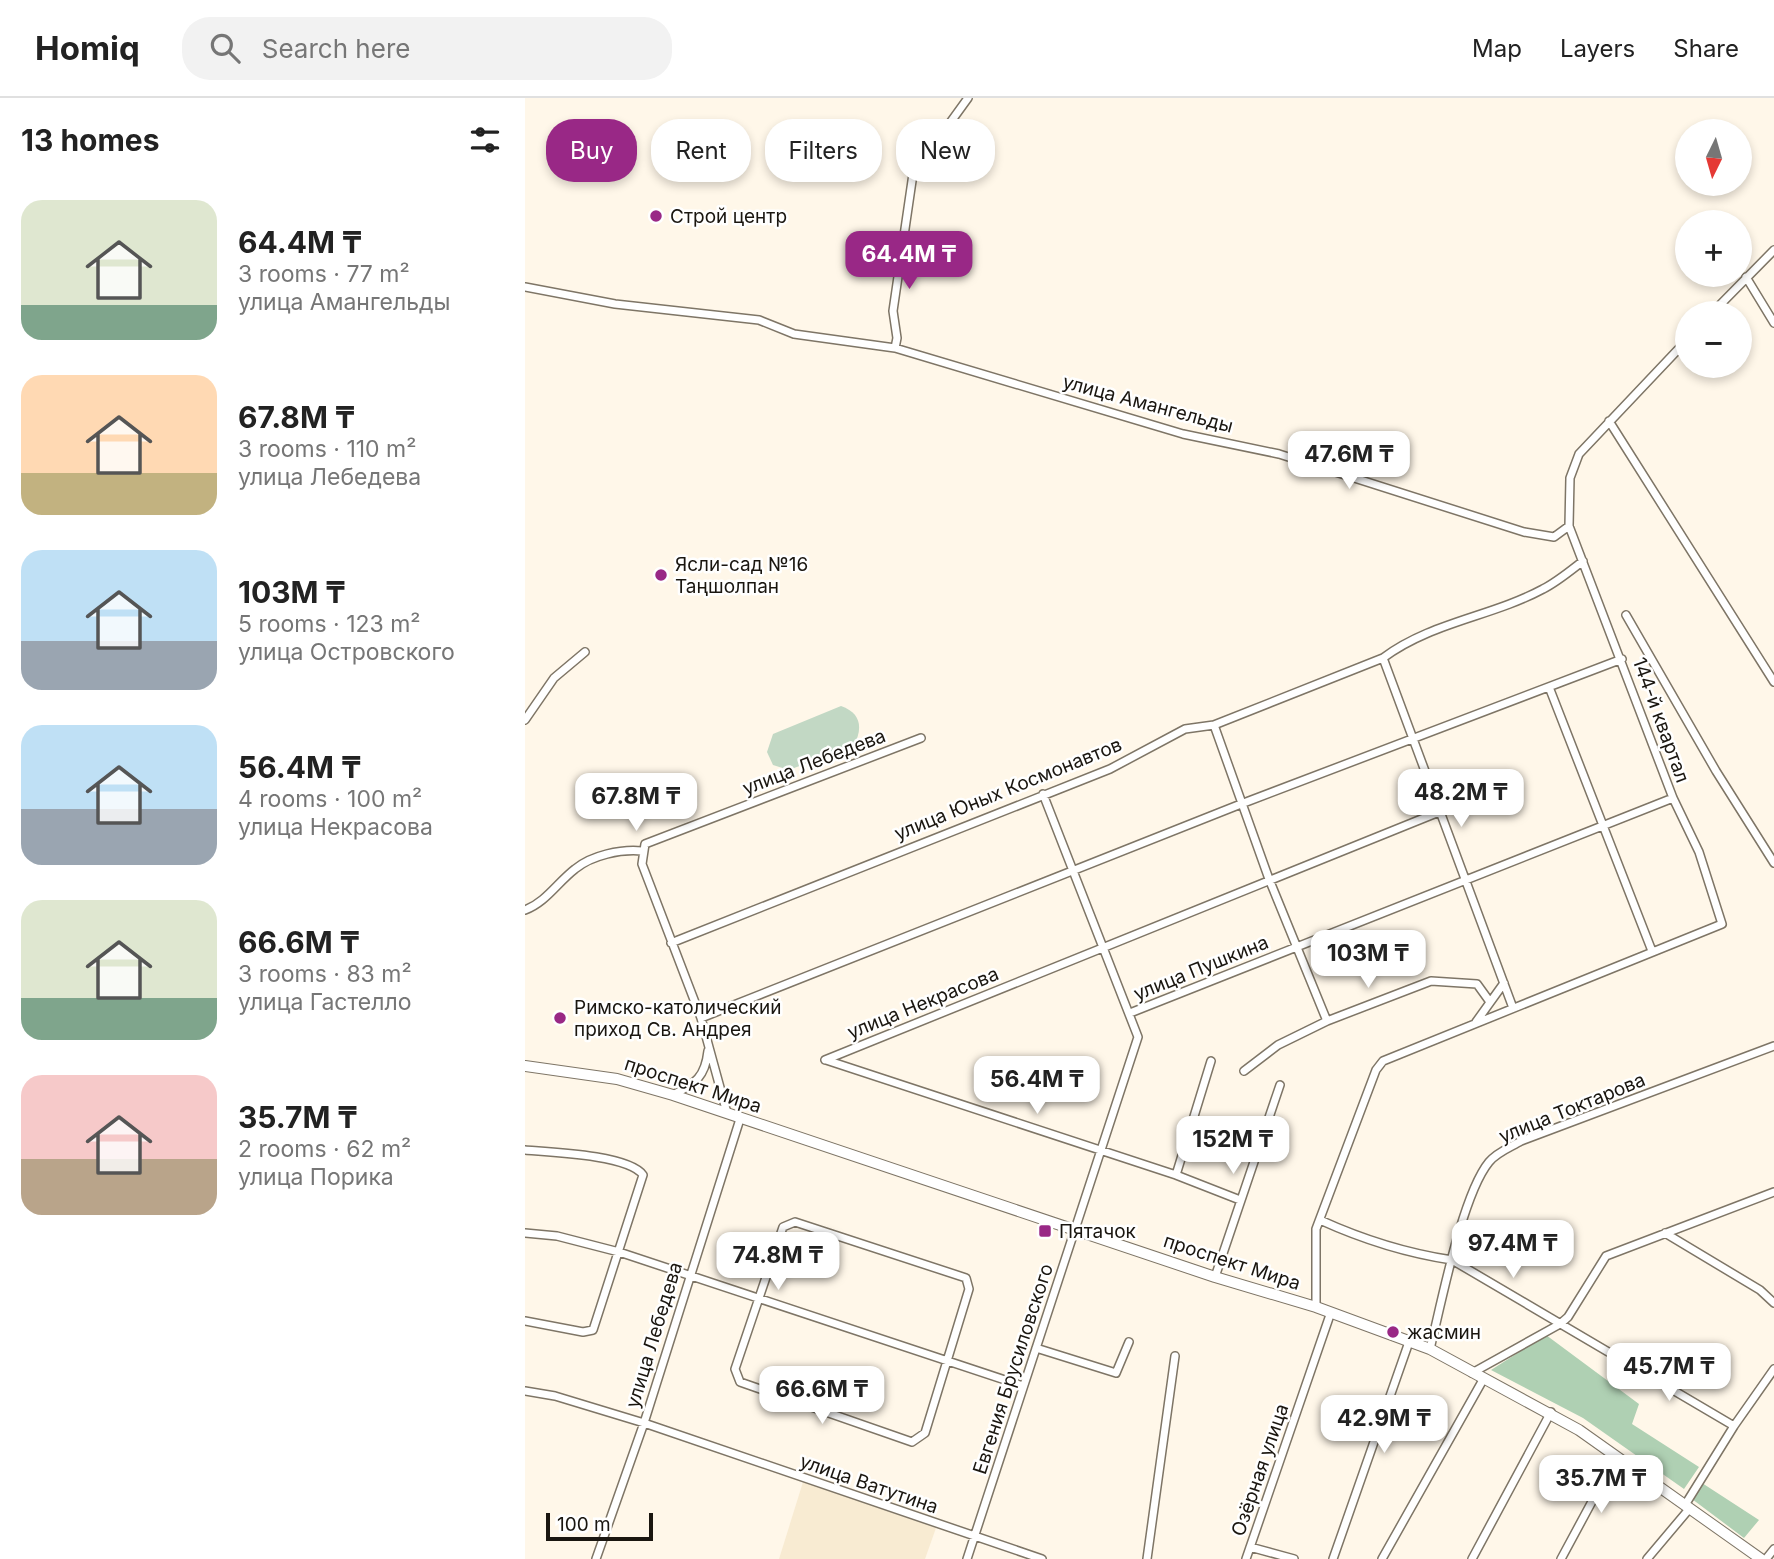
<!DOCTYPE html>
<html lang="en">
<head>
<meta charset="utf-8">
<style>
	body { margin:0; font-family:Inter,sans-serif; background:#f2f2f2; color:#222; height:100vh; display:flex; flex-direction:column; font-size:26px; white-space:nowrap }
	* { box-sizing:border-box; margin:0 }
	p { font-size:23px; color:#767676 }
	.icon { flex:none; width:38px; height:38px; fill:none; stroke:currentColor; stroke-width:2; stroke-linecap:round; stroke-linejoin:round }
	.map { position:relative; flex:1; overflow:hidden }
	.side { display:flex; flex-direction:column; background:#fff; width:525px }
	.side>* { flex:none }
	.top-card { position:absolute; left:21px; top:21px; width:665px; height:63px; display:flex; gap:14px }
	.needle { width:46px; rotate:185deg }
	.controls { position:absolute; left:1150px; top:21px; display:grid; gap:14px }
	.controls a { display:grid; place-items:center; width:77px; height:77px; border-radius:50%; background:#fff; box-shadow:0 4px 10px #0003; font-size:35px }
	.scale { position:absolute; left:21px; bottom:18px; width:107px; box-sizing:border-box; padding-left:7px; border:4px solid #1a1610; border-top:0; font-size:19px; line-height:24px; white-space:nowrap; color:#1a1610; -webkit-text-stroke:5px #fff; paint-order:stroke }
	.price { position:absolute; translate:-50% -60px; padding:0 16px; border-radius:14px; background:#fff; color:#222; font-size:23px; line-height:46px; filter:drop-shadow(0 2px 4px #0008) }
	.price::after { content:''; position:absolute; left:50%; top:42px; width:21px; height:16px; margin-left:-10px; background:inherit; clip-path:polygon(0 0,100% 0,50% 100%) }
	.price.active { background:#992886; color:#fff }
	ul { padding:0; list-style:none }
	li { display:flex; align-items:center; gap:21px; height:175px; padding:0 21px }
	li span { display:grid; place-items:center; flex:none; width:196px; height:140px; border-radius:21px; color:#555 }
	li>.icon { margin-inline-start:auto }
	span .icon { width:84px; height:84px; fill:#fffc; stroke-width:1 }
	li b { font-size:30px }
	h2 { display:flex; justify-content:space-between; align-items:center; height:84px; padding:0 21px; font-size:30px }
	.pill { padding:0 24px; border-radius:28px; background:#fff; box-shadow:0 4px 10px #0003; font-size:24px; line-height:63px }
	.pill.active { background:#992886; color:#fff }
	header { display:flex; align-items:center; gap:42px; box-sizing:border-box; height:98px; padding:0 35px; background:#fff; border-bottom:2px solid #e0e0e0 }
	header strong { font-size:33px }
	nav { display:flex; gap:38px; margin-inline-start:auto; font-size:24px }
	.search { width:490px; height:63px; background:#f2f2f2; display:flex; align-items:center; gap:18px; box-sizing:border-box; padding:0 24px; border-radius:28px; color:#767676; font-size:26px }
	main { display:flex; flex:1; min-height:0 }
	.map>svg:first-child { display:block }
</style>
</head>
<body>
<header>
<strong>Homiq</strong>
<div class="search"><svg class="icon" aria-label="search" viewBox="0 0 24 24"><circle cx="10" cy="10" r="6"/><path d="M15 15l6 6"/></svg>Search here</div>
<nav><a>Map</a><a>Layers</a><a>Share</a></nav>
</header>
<main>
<section class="side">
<h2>13 homes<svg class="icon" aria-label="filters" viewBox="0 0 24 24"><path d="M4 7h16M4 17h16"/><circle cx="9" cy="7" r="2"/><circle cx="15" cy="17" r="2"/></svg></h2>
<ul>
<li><span style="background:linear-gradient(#dfe7d0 75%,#7fa58c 0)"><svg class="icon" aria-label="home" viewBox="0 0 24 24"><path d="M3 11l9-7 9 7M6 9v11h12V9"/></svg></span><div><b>64.4M ₸</b><p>3 rooms · 77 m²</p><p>улица Амангельды</p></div></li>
<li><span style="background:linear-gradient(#ffd9b3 70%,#c2b280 0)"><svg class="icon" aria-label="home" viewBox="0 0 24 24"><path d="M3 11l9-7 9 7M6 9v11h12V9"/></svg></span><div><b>67.8M ₸</b><p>3 rooms · 110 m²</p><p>улица Лебедева</p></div></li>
<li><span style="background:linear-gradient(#bfe0f5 65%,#9aa5b1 0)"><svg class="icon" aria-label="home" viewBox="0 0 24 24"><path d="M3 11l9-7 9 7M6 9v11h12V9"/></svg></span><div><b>103M ₸</b><p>5 rooms · 123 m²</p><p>улица Островского</p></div></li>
<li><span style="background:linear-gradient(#bfe0f5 60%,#9aa5b1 0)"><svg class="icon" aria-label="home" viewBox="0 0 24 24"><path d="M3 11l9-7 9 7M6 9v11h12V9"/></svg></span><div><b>56.4M ₸</b><p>4 rooms · 100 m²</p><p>улица Некрасова</p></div></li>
<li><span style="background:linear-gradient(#dfe7d0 70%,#7fa58c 0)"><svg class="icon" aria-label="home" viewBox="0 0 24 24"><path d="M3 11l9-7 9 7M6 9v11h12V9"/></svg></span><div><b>66.6M ₸</b><p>3 rooms · 83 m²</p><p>улица Гастелло</p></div></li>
<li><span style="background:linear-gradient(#f6c9c9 60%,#b9a48a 0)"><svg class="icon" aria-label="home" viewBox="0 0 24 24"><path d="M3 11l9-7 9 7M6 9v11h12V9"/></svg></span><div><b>35.7M ₸</b><p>2 rooms · 62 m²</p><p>улица Порика</p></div></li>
</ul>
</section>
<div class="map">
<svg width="1249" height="1461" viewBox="0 0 1249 1461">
	<rect width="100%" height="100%" fill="#fff7e9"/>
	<!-- built -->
	<path fill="#f8ebd2" d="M 278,1384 L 411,1430 L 400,1461 L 254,1461 Z"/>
	<!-- green -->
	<path fill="#c2d8c4" d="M 316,608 C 336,615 338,630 329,647 L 264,672 L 248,667 L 242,654 L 248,636 Z"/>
	<!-- forest -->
	<path fill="#afd0b3" d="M 1021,1237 L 1114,1306 L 1107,1326 L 1174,1369 L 1159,1391 L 1058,1320 L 966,1272 Z
		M 1177,1385 L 1234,1422 L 1219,1440 L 1167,1401 Z"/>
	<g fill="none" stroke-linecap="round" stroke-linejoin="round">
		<defs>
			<path id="minor" d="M 1221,179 L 1249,225
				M 0,189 L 90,206 L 234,222 L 269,236 L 370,250 L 658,336 L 754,356 L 999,434 L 1029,439 L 1044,428 L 1045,380 L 1054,356 L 1162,242
				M 1187,215 L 1249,152
				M 370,250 L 372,240 L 368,213 L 388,76 L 443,0
				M 1084,323 L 1249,584
				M 1101,517 L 1191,673 L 1249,765
				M 858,560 L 988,910
				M 1024,589 L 1127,853
				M 0,622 L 29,580 L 60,554
				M 689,627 L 744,781 L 802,923
				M 0,812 C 21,804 32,785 50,771 C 67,757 96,751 117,753
				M 146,845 L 585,671 L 660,631 L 689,627 L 858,560 C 906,524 966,519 1018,491 C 1032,484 1045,473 1058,463
				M 605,915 L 1148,700
				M 176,920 L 716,706 L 1097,561
				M 951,924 L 979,885
				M 300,962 L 914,714
				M 301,962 L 651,1077 L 715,1102
				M 719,973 L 753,947 L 802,923 L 906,883 L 952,886 L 965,904
				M 148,997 C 170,985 180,980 183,953
				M 202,1015 L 176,920 L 117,766 L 120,746 L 396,640
				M 0,1052 C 25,1054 104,1057 118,1077 L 68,1232 L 58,1234 L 0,1223
				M 651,1077 L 686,963
				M 795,1122 C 839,1142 880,1155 927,1162 L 1209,1328 L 1160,1407
				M 270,1124 L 441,1180 L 444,1191 L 400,1335 L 387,1344 L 215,1284 L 210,1271 L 258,1129 Z
				M 0,1135 L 32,1138 L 94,1154 L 498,1288
				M 1140,1135 L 1235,1192 L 1249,1205
				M 690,1179 L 755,987
				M 791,1209 L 791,1131 L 851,972 L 858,963 L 1197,826 L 1174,754 L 1148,700 L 1044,428
				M 511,1250 L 591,1275 L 604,1244
				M 905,1251 C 916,1207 937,1097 964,1064 C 972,1054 986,1049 996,1043 L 1249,948
				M 947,1275 L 1035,1226 L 1043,1219 L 1081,1158 L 1249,1094
				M 0,1293 L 30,1298 L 119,1325 L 517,1461
				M 1209,1328 L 1249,1271
				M 725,1449 L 769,1461
				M 71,1461 L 119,1325 L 215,1021
				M 442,1461 L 613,939 L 518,696
				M 622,1461 L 650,1258
				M 721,1461 L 806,1214
				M 808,1461 L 884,1244
				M 857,1461 L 959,1280
				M 947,1461 L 1026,1314
				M 1036,1461 L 1091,1359
				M 1122,1461 L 1165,1410
				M 1241,1461 L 1249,1451"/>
			<path id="major" d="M 0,968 L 92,981 L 148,997 L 690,1179 L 791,1209 L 905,1251 L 1054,1332 L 1236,1461"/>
		</defs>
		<!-- minor casing -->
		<use href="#minor" stroke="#7e7566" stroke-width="10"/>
		<!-- major casing -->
		<use href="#major" stroke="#7e7566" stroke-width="12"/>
		<!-- minor -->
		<use href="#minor" stroke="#fff" stroke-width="7"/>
		<!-- major -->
		<use href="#major" stroke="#fff" stroke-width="10"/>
	</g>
	<!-- markers -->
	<g fill="#992886" stroke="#fff" stroke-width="2.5">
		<circle cx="131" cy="118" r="7"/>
		<circle cx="136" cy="477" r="7"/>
		<circle cx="35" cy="920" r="7"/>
		<rect x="513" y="1126" width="14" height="14" rx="3.5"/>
		<circle cx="868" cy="1234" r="7"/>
	</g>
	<g text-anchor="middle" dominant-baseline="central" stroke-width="5" stroke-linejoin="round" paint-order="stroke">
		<!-- poi labels -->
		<g font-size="19" fill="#1a1610" stroke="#fff" text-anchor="start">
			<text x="145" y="118">Строй центр</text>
			<text x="150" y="466">Ясли-сад №16<tspan x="150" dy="22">Таңшолпан</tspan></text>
			<text x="49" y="909">Римско-католический<tspan x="49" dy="22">приход Св. Андрея</tspan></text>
			<text x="534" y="1133">Пятачок</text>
			<text x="882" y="1234">жасмин</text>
		</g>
		<!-- street labels -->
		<g font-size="19" fill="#1a1610" stroke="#fff">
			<text transform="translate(623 306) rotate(15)">улица Амангельды</text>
			<text transform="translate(1136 622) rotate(70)">144-й квартал</text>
			<text transform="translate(289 664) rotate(-21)">улица Лебедева</text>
			<text transform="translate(483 691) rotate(-22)">улица Юных Космонавтов</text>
			<text transform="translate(676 870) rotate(-22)">улица Пушкина</text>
			<text transform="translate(398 905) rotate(-22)">улица Некрасова</text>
			<text transform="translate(168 987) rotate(18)">проспект Мира</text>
			<text transform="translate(1047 1010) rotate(-22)">улица Токтарова</text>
			<text transform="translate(707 1164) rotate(18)">проспект Мира</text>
			<text transform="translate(129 1237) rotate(-73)">улица Лебедева</text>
			<text transform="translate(488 1271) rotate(-72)">Евгения Брусиловского</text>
			<text transform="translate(735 1372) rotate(-71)">Озёрная улица</text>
			<text transform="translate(344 1386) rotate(19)">улица Ватутина</text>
		</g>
	</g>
</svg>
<div class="controls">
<a><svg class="needle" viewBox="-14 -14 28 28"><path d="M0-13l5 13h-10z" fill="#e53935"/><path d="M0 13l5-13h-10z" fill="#767676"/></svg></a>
<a>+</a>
<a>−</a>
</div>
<div class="scale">100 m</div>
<b class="price active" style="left:384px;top:193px">64.4M ₸</b>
<b class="price" style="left:824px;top:393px">47.6M ₸</b>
<b class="price" style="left:936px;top:731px">48.2M ₸</b>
<b class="price" style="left:111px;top:735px">67.8M ₸</b>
<b class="price" style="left:843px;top:892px">103M ₸</b>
<b class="price" style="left:512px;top:1018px">56.4M ₸</b>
<b class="price" style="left:708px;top:1078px">152M ₸</b>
<b class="price" style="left:988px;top:1182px">97.4M ₸</b>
<b class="price" style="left:253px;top:1194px">74.8M ₸</b>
<b class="price" style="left:1144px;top:1305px">45.7M ₸</b>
<b class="price" style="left:297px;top:1328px">66.6M ₸</b>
<b class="price" style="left:859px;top:1357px">42.9M ₸</b>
<b class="price" style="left:1076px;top:1417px">35.7M ₸</b>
<div class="top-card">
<a class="pill active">Buy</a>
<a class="pill">Rent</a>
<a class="pill">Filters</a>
<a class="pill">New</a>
</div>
</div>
</main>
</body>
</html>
